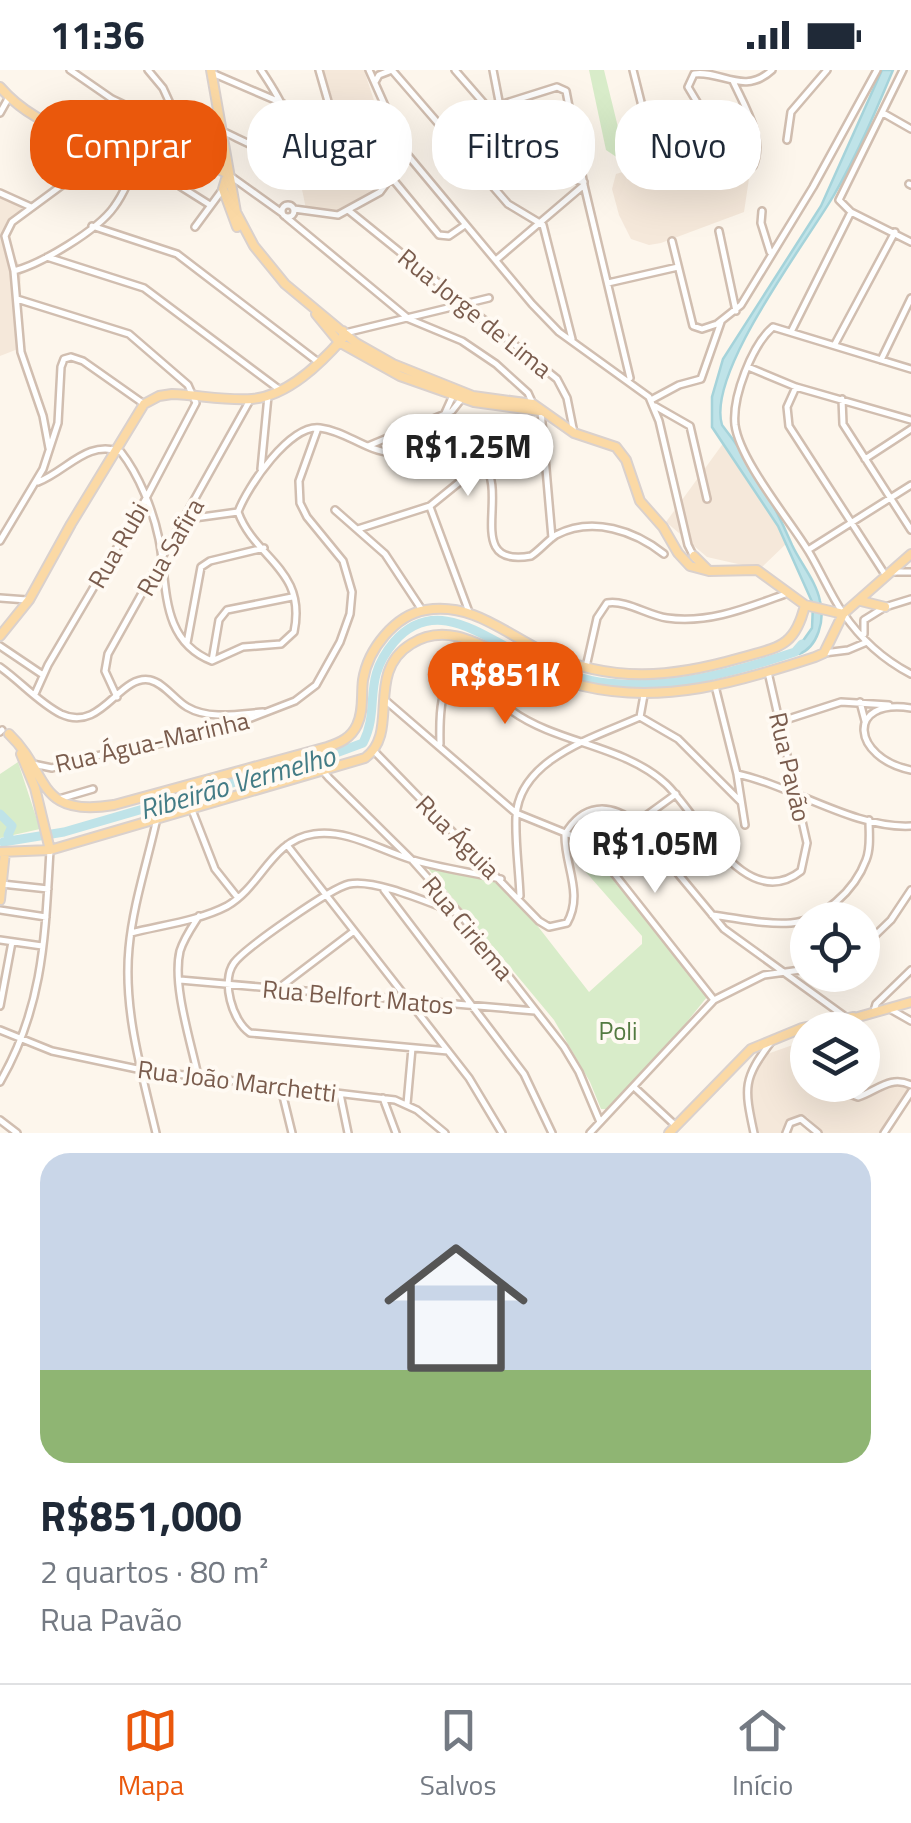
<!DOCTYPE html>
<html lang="pt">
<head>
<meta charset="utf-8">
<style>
	body { margin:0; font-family:"Titillium Web",sans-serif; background:#f2f2f3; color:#1f2937; height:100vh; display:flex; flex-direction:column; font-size:38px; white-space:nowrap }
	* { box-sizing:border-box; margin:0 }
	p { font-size:32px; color:#747a83 }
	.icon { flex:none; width:55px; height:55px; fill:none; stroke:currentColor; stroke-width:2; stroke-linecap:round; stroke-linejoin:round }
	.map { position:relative; height:1063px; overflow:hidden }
	.sheet { display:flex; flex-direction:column; background:#fff; flex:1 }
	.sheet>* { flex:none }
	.banner { position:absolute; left:30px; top:30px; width:852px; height:90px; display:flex; gap:20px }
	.controls { position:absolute; left:790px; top:832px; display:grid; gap:20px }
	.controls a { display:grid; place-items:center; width:90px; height:90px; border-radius:50%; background:#fff; box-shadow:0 10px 40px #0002; font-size:50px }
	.price { position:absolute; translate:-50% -85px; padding:0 22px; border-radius:35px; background:#fff; color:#222; font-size:32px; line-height:65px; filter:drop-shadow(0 2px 5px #0008) }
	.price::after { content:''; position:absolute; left:50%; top:60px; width:30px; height:22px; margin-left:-15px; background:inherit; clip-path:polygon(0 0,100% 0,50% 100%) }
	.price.selected { background:#ea580c; color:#fff }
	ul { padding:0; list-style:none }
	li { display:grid; align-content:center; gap:20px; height:530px; padding:0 40px }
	li span { display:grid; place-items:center; height:310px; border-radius:30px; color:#555 }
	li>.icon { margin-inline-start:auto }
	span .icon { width:180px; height:180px; fill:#fffc; stroke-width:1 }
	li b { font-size:42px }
	.chip { padding:0 35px; border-radius:40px; background:#fff; box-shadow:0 10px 40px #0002; font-size:35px; line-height:90px }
	.chip.selected { background:#ea580c; color:#fff }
	.status { display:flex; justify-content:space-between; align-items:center; height:70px; padding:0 50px; background:#fff; direction:ltr }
	.status svg { height:28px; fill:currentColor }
	.tabs { display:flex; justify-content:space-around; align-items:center; height:140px; border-top:2px solid #e0e1e3; background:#fff; font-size:28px; color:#747a83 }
	.tabs a { display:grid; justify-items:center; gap:5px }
	.tabs .selected { color:#ea580c }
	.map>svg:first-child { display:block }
</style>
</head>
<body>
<div class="status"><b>11:36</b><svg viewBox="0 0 49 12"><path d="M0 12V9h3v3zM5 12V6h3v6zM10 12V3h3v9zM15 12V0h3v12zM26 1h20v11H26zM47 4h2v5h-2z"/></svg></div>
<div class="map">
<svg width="911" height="1063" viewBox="0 0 911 1063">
	<rect width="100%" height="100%" fill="#fdf6ec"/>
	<!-- residential -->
	<path fill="#f5e8da" d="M 323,0 L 364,0 L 392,85 L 389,104 L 381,118 L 338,142 L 306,139 L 298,100 L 338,91 L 345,82 L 345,68 Z
		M 710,80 L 750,102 L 744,142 L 661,173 L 649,175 L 631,169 L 619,145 L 612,119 L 616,104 L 657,92 L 677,96 Z
		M 0,126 L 30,138 L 11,158 L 9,167 L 9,177 L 21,198 L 19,259 L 23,277 L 0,286 Z
		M 727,368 L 788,472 L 760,499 L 707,487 L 666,452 Z
		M 807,970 L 808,1015 L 848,1015 L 857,1026 L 884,1016 L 903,1012 L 911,1015 L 911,1029 L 887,1063 L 823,1063 L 807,1047 L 795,1052 L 792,1063 L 759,1063 L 750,1021 L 753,996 L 767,984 Z"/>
	<!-- green -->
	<path fill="#d8ecc9" d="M 589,0 L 604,0 L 627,94 L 606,80 Z
		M 18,692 L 40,759 L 0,768 L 0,704 Z
		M 579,771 L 663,864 L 707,927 L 645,1004 L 606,1039 L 601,1039 L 590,1012 L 554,950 L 426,796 L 501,809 L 589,922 L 642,874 L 642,866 L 570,784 L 571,775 Z"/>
	<!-- water -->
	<path fill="#bfe3e8" stroke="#a5d3da" stroke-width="2.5" d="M 882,0 L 893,0 C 875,43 857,85 834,125 C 806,173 706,303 722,355 C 751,392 774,433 792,475 C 801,494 816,511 820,531 C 825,550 818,577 799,584 L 795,582 L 812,558 L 813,534 L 778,456 L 712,357 L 712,327 L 723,289 L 821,136 Z"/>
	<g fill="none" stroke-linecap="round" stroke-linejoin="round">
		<!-- canal -->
		<path stroke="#bfe3e8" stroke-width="5" d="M 308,691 L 336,683"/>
		<!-- river -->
		<path stroke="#bfe3e8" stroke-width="9" d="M 336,683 L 363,673 C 381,637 361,611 394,572 C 436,524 484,568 526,587 C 550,598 580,610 607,613 C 671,620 735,602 795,582 L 802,574
			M 0,744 L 12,756 L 8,765 L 11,770
			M 3,772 L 64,762 L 308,691"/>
		<defs>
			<path id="minor" d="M 70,0 L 112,29 L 182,62
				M 148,0 L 163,18 L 195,88
				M 261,0 C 281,30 296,52 287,88
				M 369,0 L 406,83 L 532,234 L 559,262 L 649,327 L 659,351 L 688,475 L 695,489
				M 392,0 L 508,134 L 543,155 L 572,269
				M 455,0 L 534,91 L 556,104 L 584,112
				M 493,0 L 503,52
				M 633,0 L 653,80 C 655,84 658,91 662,93 C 676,100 706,80 713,70 L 712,57 L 688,17 L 694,4 C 721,0 744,26 772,0
				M 903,0 L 839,130 L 851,142 L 911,172
				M 212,3 L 282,33
				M 733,11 C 745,37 765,68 753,96
				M 375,12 L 379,5 L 392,0
				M 500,35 L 557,17 L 566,21 L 584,115 L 630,308
				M 0,43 L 9,27
				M 883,43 L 911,59
				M 222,61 C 246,71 336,124 340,73 L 319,0
				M 787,70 L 791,42 L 827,0
				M 399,71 L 392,88 L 391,107 L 439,165 L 449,166 L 465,155
				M 229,105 L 282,143
				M 175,113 L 210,135
				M 909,114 L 911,115
				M 0,123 L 31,137
				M282 141a6 6 0 1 1 12 0a6 6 0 1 1-12 0Z
				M 294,139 L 338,145 L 380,122 L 391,107
				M 348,140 L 557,309 L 567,328 L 574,363
				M 762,141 L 761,153 L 770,182
				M 286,147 L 409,249 L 462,271 L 496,294 L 528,323 L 533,334
				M 92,156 L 177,184 L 318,292
				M 195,157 L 223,119
				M 719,161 L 736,241
				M 672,171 L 693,256 L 702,259 L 717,254 L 741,235 L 813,117 L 877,0
				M 47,187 L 144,218 L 280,320
				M 496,190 L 584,115
				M 14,201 C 41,194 98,160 114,137 C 128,118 135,93 144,71
				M 608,213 L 678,197
				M 17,229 L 129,264 L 188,315 L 196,333 L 145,430 L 48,595 L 35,624
				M 792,260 L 851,142
				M 345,263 L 489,228
				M 835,274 L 895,162
				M 881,290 L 911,228
				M 748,297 L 796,317 L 911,350
				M 911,299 L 773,257 C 752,275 732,327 735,355 C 740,391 789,449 809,482 C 821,502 830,524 843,543 C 860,568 884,590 911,604
				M 796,317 L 787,337 L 789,356 L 886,506
				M 842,329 L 843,354 L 911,460
				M 651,330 L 679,315 L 701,309 L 721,252
				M 655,336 L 690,356 L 707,429
				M 541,341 L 552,468
				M 445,343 L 454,323
				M 368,376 L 452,341 L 463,327
				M 49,378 L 43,346 L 21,282 L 14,201 L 5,166 L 12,152 L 69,110 L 82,63
				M 865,389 L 911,359
				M 261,399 L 268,326
				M 38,412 C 67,401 87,369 121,382 C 139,405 153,440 159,469 C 168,514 159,570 212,591 L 243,577 L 281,574 L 294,562 C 307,499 255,489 238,442 C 247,417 290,354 320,358 C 346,361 365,381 393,383 C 423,384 455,377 483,393 C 510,423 463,498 531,486 C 540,480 547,471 556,465 C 593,446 635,461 664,484
				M 430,437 L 469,542
				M 335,440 L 385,484 L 422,540
				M 187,449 L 238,442
				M 358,459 L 430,436 L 483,393
				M 0,471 L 43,399 L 58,353 L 61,297 L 64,289 L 71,287 L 83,291 L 144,334
				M 808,480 L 911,415
				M 894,502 L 911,502
				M 0,528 L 27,530
				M 864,564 L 864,550 L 885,537 L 911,529
				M 187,573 L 201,497 L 210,491 L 264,478
				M 0,576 L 43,605
				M 824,583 L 848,580 L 867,572
				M 500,585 L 502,623 L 512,641 C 558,674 624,675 666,714 C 698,744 745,845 801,801 L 807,773 L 768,602
				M 212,591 L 219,550 L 227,540 L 292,527
				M 0,597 C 20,611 39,633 61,644 C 102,663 119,604 150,610 C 164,613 175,630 187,637 C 209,650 239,644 263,642
				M 586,597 L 597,548 L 607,533 C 627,530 647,545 667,548 C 710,554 749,537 788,523
				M 715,616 L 737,704 L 745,755
				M 117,627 L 105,601 L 108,584 L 250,330
				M 385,630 L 516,743 L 590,773 L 714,930
				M 860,632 L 865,651
				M 911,638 C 845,628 852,688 911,700
				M 640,647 L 678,669 L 740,731
				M 779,652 L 841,632 L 889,635
				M 0,662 L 2,660
				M 440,674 C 439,632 441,596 485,578
				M 317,681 L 323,701 L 329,708 L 412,790 L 460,844 L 564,977 L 579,1002 L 600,1052
				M 374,681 L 539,851 L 549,857 L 567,853 C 584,823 564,795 565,764
				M 33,694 L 52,698 L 86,688 L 212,663 L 295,631 L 316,615 L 340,572 L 350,544 L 352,522 L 343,491 L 307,447 L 300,433 L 299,411 L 318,358
				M 737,704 C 793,716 854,759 911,756
				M 59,729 L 93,719
				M 192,740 L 215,799 L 238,828
				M 636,753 L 676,724
				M 565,764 C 583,734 609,732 636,753 L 724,859 L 847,948
				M 287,775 L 469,1008 L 502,1063
				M 2,814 L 48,819
				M 384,820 L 524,1004 L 552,1063
				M 520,826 C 519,800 515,773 516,747 C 519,688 596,667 640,647 L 644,625
				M 0,840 L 46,847
				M 712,845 C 737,848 765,855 791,853 C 823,850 855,820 866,790 C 871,778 869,763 869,750
				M 131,863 C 162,855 198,851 227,836 C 262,816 271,770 314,764 C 347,759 380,780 410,789 C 439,798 471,802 501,809
				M 0,870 L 42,876
				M 862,878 L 891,850 L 911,820
				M 180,910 L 535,941
				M 279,918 L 354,861
				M 0,936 L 12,872
				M 890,939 L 911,951
				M 874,941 L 876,934 L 911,900
				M 0,960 L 52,981 L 142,1000 L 395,1030 L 417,1040 L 445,1063
				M 448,981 L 250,963 C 232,951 221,911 234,893 C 245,878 331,818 349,814 C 375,808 434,835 460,844
				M 198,1006 C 191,972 172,915 180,881 C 184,868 192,857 199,846
				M 0,1012 C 44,936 45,865 50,780
				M 843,1015 L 847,1023 L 858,1027 C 877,1021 890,1005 911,1015
				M 634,1017 L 676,1056
				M 281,1018 L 292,1063
				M 340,1024 L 348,1063
				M 383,1028 L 396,1063
				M 407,1034 L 412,978
				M 0,1050 L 17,1063
				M 156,1063 C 142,1003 123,940 129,878 C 133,834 148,790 157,748
				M 590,1063 L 714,930 L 764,905 L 808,899
				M 754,1063 C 744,1017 743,1009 771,972
				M 786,1063 L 790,1053 L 801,1049 L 818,1063
				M 884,1063 L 911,1022"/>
			<path id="major" d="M 211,0 L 236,142 L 254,176 L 285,214 L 356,273 L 393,294 L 473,326 L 533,334 L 574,363 L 616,377 L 626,390 L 640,431 L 663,457 L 678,483 L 690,496 L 709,501 L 757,500 L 805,535 L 843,544 L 911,484
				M 0,17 C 19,39 50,59 80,62 C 95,64 110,61 126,65 C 161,73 196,87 228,104
				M 226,109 L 223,119 L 237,157
				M 316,244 L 339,272 L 400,306 L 474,332 L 540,341
				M 694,486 L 709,501
				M 861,531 L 885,537
				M 0,566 L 29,530 L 71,454 L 144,334 L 159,326 L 172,324 C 198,325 226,331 252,329 C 288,326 321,293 343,268 L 343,261
				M 9,664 C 50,703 35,748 114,735 L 327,677 C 340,673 351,668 357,655 C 364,641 361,625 363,610 C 368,579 395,545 426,540 C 473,532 507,565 546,583 C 612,614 674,607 740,588 C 779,577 795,577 805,535
				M 21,684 L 35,718 L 50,780
				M 0,782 L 50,780 L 365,688 C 401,662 364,603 411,574 C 450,549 489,581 525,596 C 544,605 563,611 583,616 C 663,635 739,612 815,587 L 824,583 L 843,544
				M 0,830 L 5,782
				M 851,949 L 911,932
				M 669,1063 L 751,979 L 802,958 L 853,947"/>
		</defs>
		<!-- minor casing -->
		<use href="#minor" stroke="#d1beb0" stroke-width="10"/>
		<!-- major casing -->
		<use href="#major" stroke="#dad1cd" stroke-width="12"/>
		<!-- minor -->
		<use href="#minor" stroke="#fff" stroke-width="5"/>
		<!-- major -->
		<use href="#major" stroke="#fbd9a5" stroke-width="8"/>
	</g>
	<g text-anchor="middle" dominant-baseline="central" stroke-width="8" stroke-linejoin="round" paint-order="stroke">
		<!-- street labels -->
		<g font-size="25" fill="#7a5c4d" stroke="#fffaf3">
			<text transform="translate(475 243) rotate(39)">Rua Jorge de Lima</text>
			<text transform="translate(118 475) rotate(-60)">Rua Rubi</text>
			<text transform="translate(170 477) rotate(-60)">Rua Safira</text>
			<text transform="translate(152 672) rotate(-13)">Rua Água-Marinha</text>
			<text transform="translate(790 697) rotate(77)">Rua Pavão</text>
			<text transform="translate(458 767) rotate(45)">Rua Águia</text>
			<text transform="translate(468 858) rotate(50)">Rua Ciriema</text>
			<text transform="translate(358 927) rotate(5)">Rua Belfort Matos</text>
			<text transform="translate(237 1011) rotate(7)">Rua João Marchetti</text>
		</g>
		<!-- park labels -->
		<g font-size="25" fill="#537a41" stroke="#fffaf3">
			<text x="618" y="961">Poli</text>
		</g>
		<!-- water labels -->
		<g font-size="28" font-style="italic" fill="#437c86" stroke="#fffaf3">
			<text transform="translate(237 712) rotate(-16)">Ribeirão Vermelho</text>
		</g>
	</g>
</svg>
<div class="controls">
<a><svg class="icon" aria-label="locate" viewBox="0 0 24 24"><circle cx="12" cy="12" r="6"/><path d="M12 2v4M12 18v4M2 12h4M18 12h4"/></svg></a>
<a><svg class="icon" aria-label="layers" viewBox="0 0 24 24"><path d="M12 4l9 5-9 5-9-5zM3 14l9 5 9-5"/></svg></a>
</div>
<b class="price" style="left:468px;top:429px">R$1.25M</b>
<b class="price selected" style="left:505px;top:657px">R$851K</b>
<b class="price" style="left:655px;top:826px">R$1.05M</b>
<div class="banner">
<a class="chip selected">Comprar</a>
<a class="chip">Alugar</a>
<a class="chip">Filtros</a>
<a class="chip">Novo</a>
</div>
</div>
<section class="sheet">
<ul>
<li><span style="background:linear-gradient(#c9d6e8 70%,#8fb573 0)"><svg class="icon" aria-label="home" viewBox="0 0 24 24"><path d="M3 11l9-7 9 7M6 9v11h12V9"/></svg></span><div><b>R$851,000</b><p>2 quartos · 80 m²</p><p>Rua Pavão</p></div></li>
</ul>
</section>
<nav class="tabs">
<a class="selected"><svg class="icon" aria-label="map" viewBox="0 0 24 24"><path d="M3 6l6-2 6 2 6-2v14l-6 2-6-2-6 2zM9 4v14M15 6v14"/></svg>Mapa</a>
<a><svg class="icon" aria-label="saved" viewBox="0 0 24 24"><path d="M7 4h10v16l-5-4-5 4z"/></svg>Salvos</a>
<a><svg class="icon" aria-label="home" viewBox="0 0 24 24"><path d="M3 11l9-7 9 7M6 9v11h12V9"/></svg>Início</a>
</nav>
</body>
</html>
